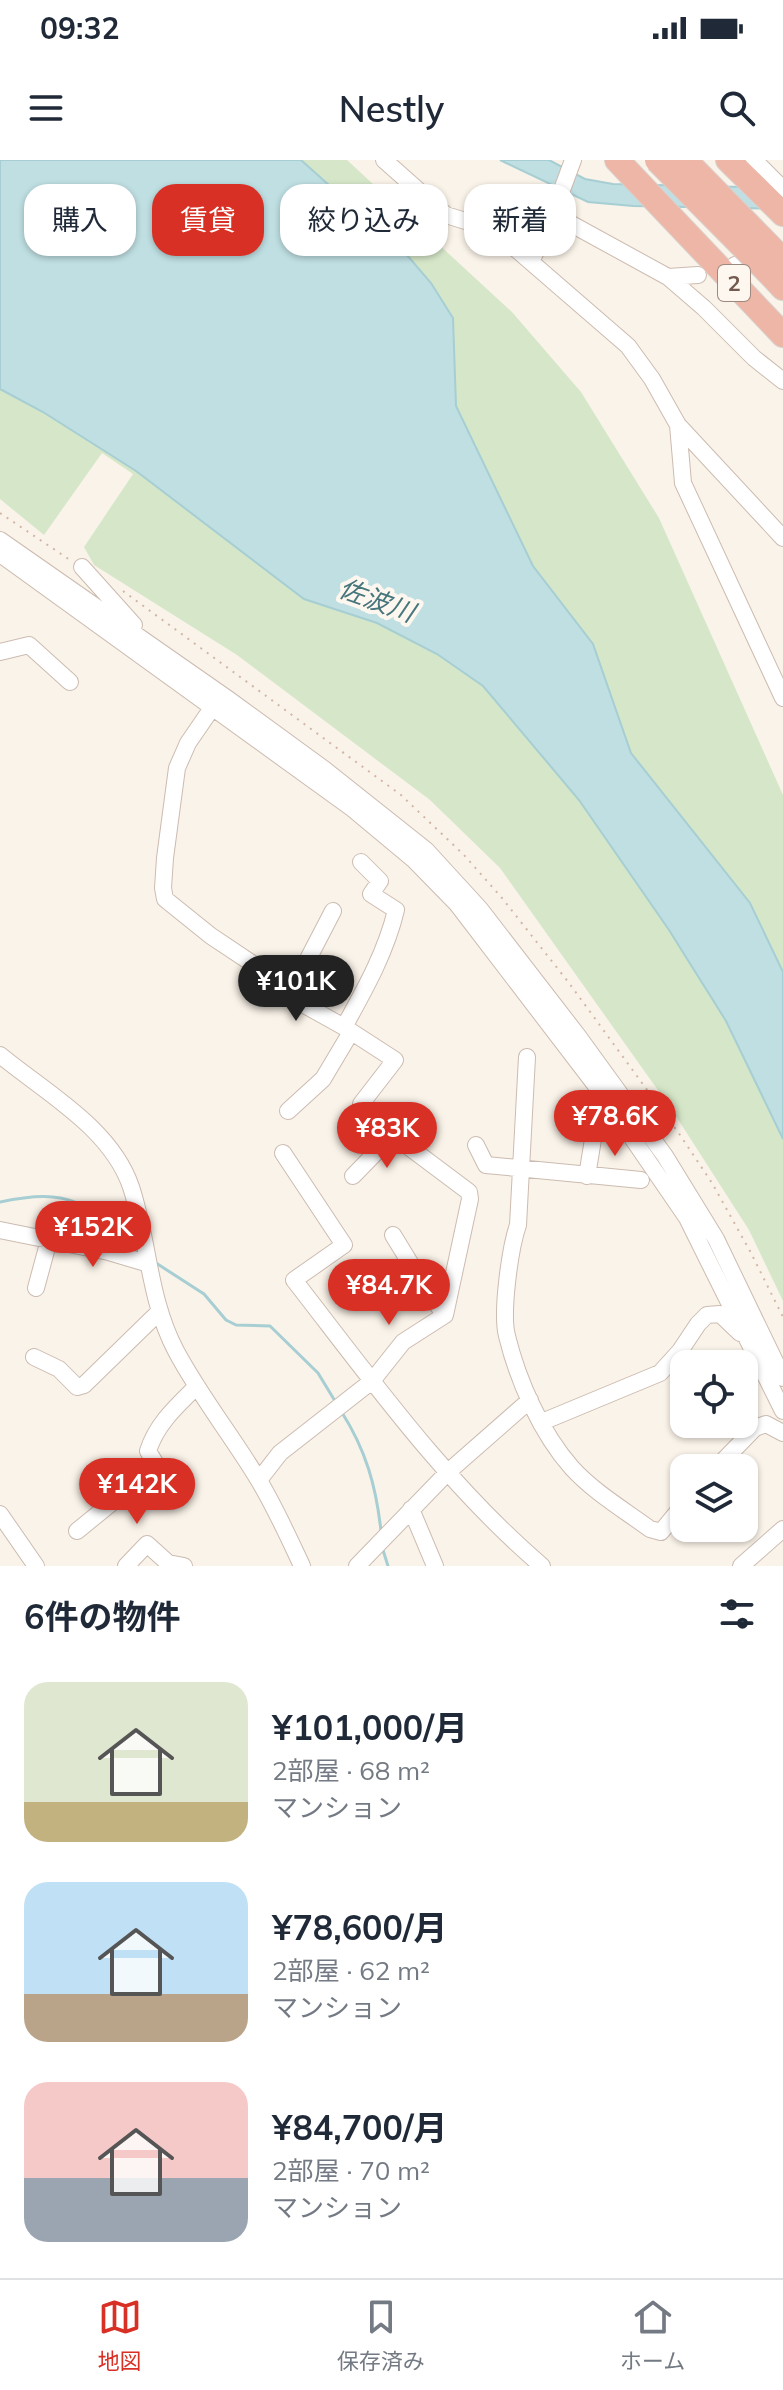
<!DOCTYPE html>
<html lang="ja">
<head>
<meta charset="utf-8">
<style>
	body { margin:0; font-family:Mulish,"Noto Sans JP",sans-serif; background:#f6f6f7; color:#1f2937; height:100vh; display:flex; flex-direction:column; font-size:30px; white-space:nowrap }
	* { box-sizing:border-box; margin:0 }
	p { font-size:26px; color:#747a83 }
	.icon { flex:none; width:44px; height:44px; fill:none; stroke:currentColor; stroke-width:2; stroke-linecap:round; stroke-linejoin:round }
	.map { position:relative; height:1406px; overflow:hidden }
	.panel { display:flex; flex-direction:column; background:#fff; flex:1 }
	.panel>* { flex:none }
	.banner { position:absolute; left:24px; top:24px; width:736px; height:72px; display:flex; gap:16px }
	.fabs { position:absolute; left:670px; top:1190px; display:grid; gap:16px }
	.fabs a { display:grid; place-items:center; width:88px; height:88px; border-radius:16px; background:#fff; box-shadow:0 2px 6px #0004; font-size:40px }
	.price { position:absolute; translate:-50% -68px; padding:0 18px; border-radius:28px; background:#d93025; color:#fff; font-size:26px; line-height:52px; filter:drop-shadow(0 2px 4px #0008) }
	.price::after { content:''; position:absolute; left:50%; top:48px; width:24px; height:18px; margin-left:-12px; background:inherit; clip-path:polygon(0 0,100% 0,50% 100%) }
	.price.selected { background:#222; color:#fff }
	ul { padding:0; list-style:none }
	li { display:flex; align-items:center; gap:24px; height:200px; padding:0 24px }
	li span { display:grid; place-items:center; flex:none; width:224px; height:160px; border-radius:24px; color:#555 }
	li>.icon { margin-inline-start:auto }
	span .icon { width:96px; height:96px; fill:#fffc; stroke-width:1 }
	li b { font-size:34px }
	h2 { display:flex; justify-content:space-between; align-items:center; height:96px; padding:0 24px; font-size:34px }
	.tag { padding:0 28px; border-radius:24px; background:#fff; box-shadow:0 2px 6px #0004; font-size:28px; line-height:72px }
	.tag.selected { background:#d93025; color:#fff }
	.status { display:flex; justify-content:space-between; align-items:center; height:56px; padding:0 40px; background:#fff; direction:ltr }
	.status svg { height:22px; fill:currentColor }
	header { display:flex; justify-content:space-between; align-items:center; height:104px; padding:0 24px; background:#fff; font-size:36px; font-weight:600 }
	.menu { display:flex; justify-content:space-around; align-items:center; height:112px; border-top:2px solid #e0e1e3; background:#fff; font-size:22px; color:#747a83 }
	.menu a { display:grid; justify-items:center; gap:4px }
	.menu .selected { color:#d93025 }
	.map>svg:first-child { display:block }
</style>
</head>
<body>
<div class="status"><b>09:32</b><svg viewBox="0 0 49 12"><path d="M0 12V9h3v3zM5 12V6h3v6zM10 12V3h3v9zM15 12V0h3v12zM26 1h20v11H26zM47 4h2v5h-2z"/></svg></div>
<header><svg class="icon" aria-label="menu" viewBox="0 0 24 24"><path d="M4 6h16M4 12h16M4 18h16"/></svg>Nestly<svg class="icon" aria-label="search" viewBox="0 0 24 24"><circle cx="10" cy="10" r="6"/><path d="M15 15l6 6"/></svg></header>
<div class="map">
<svg width="783" height="1406" viewBox="0 0 783 1406">
	<rect width="100%" height="100%" fill="#faf3e9"/>
	<!-- green -->
	<path fill="#d6e7c9" d="M 301,0 L 347,0 L 512,152 L 581,232 L 659,358 L 783,635 L 783,812 L 750,743 L 631,593 L 593,484 L 533,406 L 456,246 L 453,158 L 431,123 L 407,95 Z
		M 0,229 L 43,252 L 136,311 L 304,439 L 377,463 L 437,494 L 483,526 L 579,640 L 669,770 L 726,861 L 783,979 L 783,1141 L 749,1070 L 672,950 L 500,708 L 430,640 L 237,495 L 94,405 L 84,387 L 133,314 L 102,293 L 44,375 L 0,339 Z"/>
	<!-- water -->
	<path fill="#bfdfe2" stroke="#a6ced3" stroke-width="2" d="M 0,0 L 301,0 L 407,95 L 431,123 L 453,158 L 456,246 L 533,406 L 593,484 L 631,593 L 750,743 L 783,812 L 783,979 L 726,861 L 669,770 L 579,640 L 483,526 L 437,494 L 377,463 L 304,439 L 136,311 L 43,252 L 0,229 Z
		M 500,0 L 549,0 L 585,19 L 613,24 L 783,28 L 783,49 L 633,46 L 588,42 Z"/>
	<g fill="none" stroke-linecap="round" stroke-linejoin="round">
		<!-- stream -->
		<path stroke="#a6ced3" stroke-width="3" d="M 0,1042 C 70,1027 87,1042 135,1090
			M 156,1103 L 204,1134 L 226,1160 L 236,1165 L 270,1166 L 318,1213 L 335,1241
			M 341,1251 C 366,1290 376,1326 381,1371
			M 382,1387 L 388,1406"/>
		<defs>
			<path id="minor" d="M 384,0 L 446,55 L 472,63 L 509,83 L 628,186 L 652,219 L 678,265 L 783,378
				M 754,0 L 783,29
				M 553,54 L 668,117 L 704,148 L 754,198 L 783,221
				M 531,102 L 553,54 L 573,0
				M 735,105 L 765,102
				M 668,117 L 698,115
				M 678,265 L 683,323 L 783,538
				M 0,380 L 228,539 L 324,609 L 426,690 L 480,749 L 578,876 L 665,996 L 716,1079 L 783,1218
				M 0,394 L 353,649 L 413,699 L 457,744 L 600,931 L 687,1058 L 783,1251
				M 82,407 L 134,465
				M 0,492 L 29,485 L 70,522
				M 212,548 L 188,583 L 177,608 L 165,698 L 163,728 L 165,739 L 211,776 L 292,830 L 292,838 L 344,867 L 395,900 L 361,944 L 393,975 L 469,1032 L 470,1039 L 445,1155 L 403,1182 L 372,1221 L 280,1293 L 259,1320
				M 292,830 L 333,751
				M 344,867 C 365,829 386,792 396,750 L 371,734 L 380,721 L 361,702
				M 0,895 C 46,933 111,968 131,1027 C 149,1081 148,1138 176,1191 C 200,1236 232,1276 258,1319 C 275,1347 288,1376 302,1406
				M 527,897 L 518,1065 C 510,1088 501,1153 507,1176 C 518,1221 541,1273 572,1308 C 594,1332 624,1350 650,1369 L 661,1372 L 684,1344
				M 288,951 L 323,919 L 351,872
				M 476,985 L 486,1005 L 641,1020
				M 283,993 L 344,1085 L 294,1120 C 371,1219 446,1324 542,1406
				M 353,1016 L 393,975
				M 587,1016 L 596,961
				M 0,1070 L 109,1092 L 146,1103
				M 393,1075 L 429,1134 L 445,1155
				M 36,1128 L 49,1080
				M 34,1197 L 59,1209 L 77,1227 L 84,1225 L 160,1151
				M 542,1262 L 660,1213 L 680,1191 L 698,1164 L 707,1155 L 720,1154 L 740,1173 L 744,1174
				M 716,1308 L 755,1268 L 766,1264 L 783,1273
				M 411,1349 L 435,1406
				M 0,1354 L 36,1406
				M 77,1371 L 157,1306 L 148,1291 C 157,1263 177,1246 197,1226
				M 126,1406 L 147,1384 L 168,1403 L 184,1406
				M 357,1406 L 448,1312 L 530,1240
				M 741,1406 L 783,1369"/>
			<path id="highway" d="M 617,0 L 783,175
				M 728,0 L 783,54
				M 768,112 L 783,128"/>
		</defs>
		<!-- minor casing -->
		<use href="#minor" stroke="#ccbbb0" stroke-width="18"/>
		<!-- highway casing -->
		<use href="#highway" stroke="#d8d1ce" stroke-width="26"/>
		<!-- path -->
		<path stroke="#d2b6a6" stroke-width="2" stroke-dasharray="2 6" stroke-linecap="butt" d="M 0,353 L 70,400
			M 123,431 L 401,635 L 464,695 L 502,738 L 569,823 L 680,975 L 712,1023 L 750,1091 L 783,1157"/>
		<!-- minor -->
		<use href="#minor" stroke="#fff" stroke-width="16"/>
		<!-- highway -->
		<use href="#highway" stroke="#eeb6a6" stroke-width="24"/>
		<defs>
			<path id="highway-bridge" d="M 657,0 L 768,112
				M 685,0 L 783,100"/>
		</defs>
		<!-- highway-bridge casing -->
		<use href="#highway-bridge" stroke="#d8d1ce" stroke-width="26" stroke-linecap="butt"/>
		<!-- highway-bridge -->
		<use href="#highway-bridge" stroke="#eeb6a6" stroke-width="24"/>
	</g>
	<g text-anchor="middle" dominant-baseline="central" stroke-width="8" stroke-linejoin="round" paint-order="stroke">
		<!-- shield labels -->
		<rect fill="#fdf7ef" stroke="#9c897f" stroke-width="2" x="718" y="105" width="32" height="36" rx="6"/>
		<g font-size="22" font-weight="bold" fill="#725a4f">
			<text x="734" y="123">2</text>
		</g>
		<!-- water labels -->
		<g font-size="26" font-style="italic" fill="#47767c" stroke="#fdf7ef">
			<text transform="translate(377 440) rotate(20)">佐波川</text>
		</g>
	</g>
</svg>
<div class="fabs">
<a><svg class="icon" aria-label="locate" viewBox="0 0 24 24"><circle cx="12" cy="12" r="6"/><path d="M12 2v4M12 18v4M2 12h4M18 12h4"/></svg></a>
<a><svg class="icon" aria-label="layers" viewBox="0 0 24 24"><path d="M12 4l9 5-9 5-9-5zM3 14l9 5 9-5"/></svg></a>
</div>
<b class="price selected" style="left:296px;top:863px">¥101K</b>
<b class="price" style="left:615px;top:998px">¥78.6K</b>
<b class="price" style="left:387px;top:1010px">¥83K</b>
<b class="price" style="left:93px;top:1109px">¥152K</b>
<b class="price" style="left:389px;top:1167px">¥84.7K</b>
<b class="price" style="left:137px;top:1366px">¥142K</b>
<div class="banner">
<a class="tag">購入</a>
<a class="tag selected">賃貸</a>
<a class="tag">絞り込み</a>
<a class="tag">新着</a>
</div>
</div>
<section class="panel">
<h2>6件の物件<svg class="icon" aria-label="filters" viewBox="0 0 24 24"><path d="M4 7h16M4 17h16"/><circle cx="9" cy="7" r="2"/><circle cx="15" cy="17" r="2"/></svg></h2>
<ul>
<li><span style="background:linear-gradient(#dfe7d0 75%,#c2b280 0)"><svg class="icon" aria-label="home" viewBox="0 0 24 24"><path d="M3 11l9-7 9 7M6 9v11h12V9"/></svg></span><div><b>¥101,000/月</b><p>2部屋 · 68 m²</p><p>マンション</p></div></li>
<li><span style="background:linear-gradient(#bfe0f5 70%,#b9a48a 0)"><svg class="icon" aria-label="home" viewBox="0 0 24 24"><path d="M3 11l9-7 9 7M6 9v11h12V9"/></svg></span><div><b>¥78,600/月</b><p>2部屋 · 62 m²</p><p>マンション</p></div></li>
<li><span style="background:linear-gradient(#f6c9c9 60%,#9aa5b1 0)"><svg class="icon" aria-label="home" viewBox="0 0 24 24"><path d="M3 11l9-7 9 7M6 9v11h12V9"/></svg></span><div><b>¥84,700/月</b><p>2部屋 · 70 m²</p><p>マンション</p></div></li>
</ul>
</section>
<nav class="menu">
<a class="selected"><svg class="icon" aria-label="map" viewBox="0 0 24 24"><path d="M3 6l6-2 6 2 6-2v14l-6 2-6-2-6 2zM9 4v14M15 6v14"/></svg>地図</a>
<a><svg class="icon" aria-label="saved" viewBox="0 0 24 24"><path d="M7 4h10v16l-5-4-5 4z"/></svg>保存済み</a>
<a><svg class="icon" aria-label="home" viewBox="0 0 24 24"><path d="M3 11l9-7 9 7M6 9v11h12V9"/></svg>ホーム</a>
</nav>
</body>
</html>
